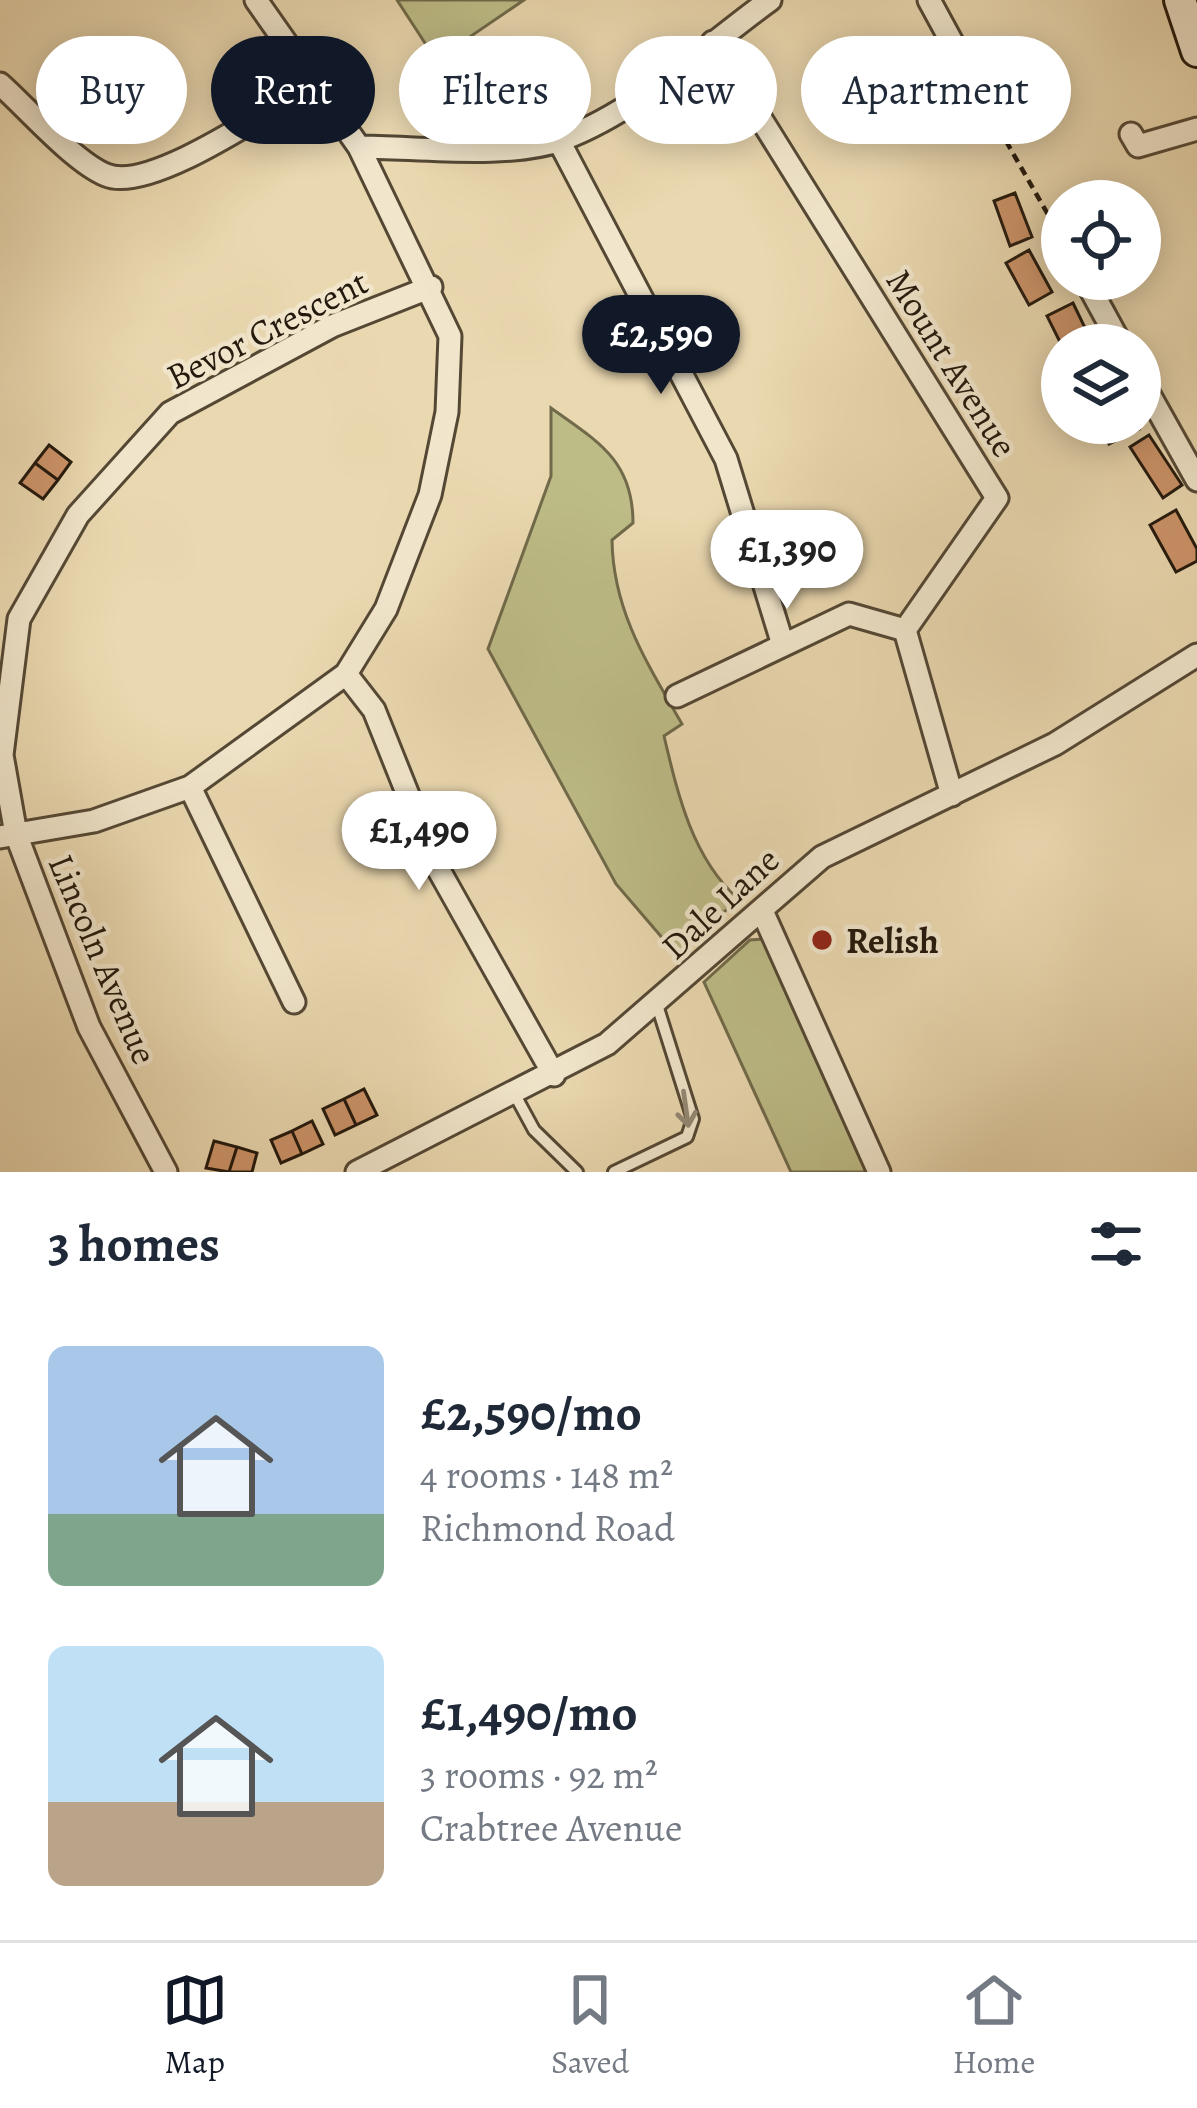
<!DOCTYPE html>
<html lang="en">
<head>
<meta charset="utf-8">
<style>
	body { margin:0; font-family:Alegreya,serif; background:#f2f2f3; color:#1f2937; height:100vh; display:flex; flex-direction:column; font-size:45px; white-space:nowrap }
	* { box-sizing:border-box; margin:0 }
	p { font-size:39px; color:#747a83 }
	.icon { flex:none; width:66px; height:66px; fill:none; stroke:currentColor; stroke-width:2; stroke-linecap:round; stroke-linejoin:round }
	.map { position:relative; height:1172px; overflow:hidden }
	.drawer { display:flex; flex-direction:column; background:#fff; flex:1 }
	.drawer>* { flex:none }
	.banner { position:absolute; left:36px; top:36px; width:1125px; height:108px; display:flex; gap:24px }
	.fabs { position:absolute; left:1041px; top:180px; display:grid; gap:24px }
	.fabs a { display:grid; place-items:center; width:120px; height:120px; border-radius:50%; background:#fff; box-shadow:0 6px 30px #0003; font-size:60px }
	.price { position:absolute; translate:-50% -102px; padding:0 27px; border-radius:42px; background:#fff; color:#222; font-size:39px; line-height:78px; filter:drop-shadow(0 3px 6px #0008) }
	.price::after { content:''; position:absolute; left:50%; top:72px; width:36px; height:27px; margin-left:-18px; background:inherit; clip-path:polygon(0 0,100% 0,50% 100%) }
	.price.on { background:#111827; color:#fff }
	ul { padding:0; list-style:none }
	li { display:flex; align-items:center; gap:36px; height:300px; padding:0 48px }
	li span { display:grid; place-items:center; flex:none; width:336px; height:240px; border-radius:18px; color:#555 }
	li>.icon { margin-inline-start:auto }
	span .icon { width:144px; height:144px; fill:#fffc; stroke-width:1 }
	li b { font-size:51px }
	h2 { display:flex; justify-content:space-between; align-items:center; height:144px; padding:0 48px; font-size:51px }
	.pill { padding:0 42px; border-radius:54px; background:#fff; box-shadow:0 6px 30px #0003; font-size:42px; line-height:108px }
	.pill.on { background:#111827; color:#fff }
	.menu { display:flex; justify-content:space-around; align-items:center; height:168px; border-top:3px solid #e0e1e3; background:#fff; font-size:33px; color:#747a83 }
	.menu a { display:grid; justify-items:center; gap:6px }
	.menu .on { color:#111827 }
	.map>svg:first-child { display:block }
</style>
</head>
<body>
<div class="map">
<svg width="1197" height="1172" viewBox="0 0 1197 1172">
	<rect width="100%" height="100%" fill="#ead8b0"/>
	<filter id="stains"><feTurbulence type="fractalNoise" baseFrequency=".00167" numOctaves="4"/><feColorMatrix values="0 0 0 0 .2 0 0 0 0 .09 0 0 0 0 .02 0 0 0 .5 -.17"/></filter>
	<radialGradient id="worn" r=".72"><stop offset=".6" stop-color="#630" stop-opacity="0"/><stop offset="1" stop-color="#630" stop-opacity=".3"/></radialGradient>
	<!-- green -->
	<path fill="#bdbc87" stroke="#706a4a" stroke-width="3" d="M 397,0 L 524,0 L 436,60 Z
		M 551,408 C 597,441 633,460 633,523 L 612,540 C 613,611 647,663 682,724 L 664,736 C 678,795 692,857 738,899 L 677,955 L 616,884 L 488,649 L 551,476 Z
		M 762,939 L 773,950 L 869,1172 L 791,1172 L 704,982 L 750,940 Z"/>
	<!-- building -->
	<path fill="#cc9369" stroke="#22180c" stroke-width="3" d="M 1015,193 L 1032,237 L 1010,246 L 994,201 Z
		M 1029,250 L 1052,292 L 1029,305 L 1006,263 Z
		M 1073,303 L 1088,334 L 1062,346 L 1047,316 Z
		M 1098,423 L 1136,423 L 1139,429 L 1109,444 Z
		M 1149,435 L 1182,485 L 1163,498 L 1130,447 Z
		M 49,445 L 71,462 L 58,480 L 35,463 Z
		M 35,463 L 58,480 L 43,499 L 20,483 Z
		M 1176,510 L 1197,549 L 1197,561 L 1176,572 L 1150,525 Z
		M 364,1089 L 377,1115 L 356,1125 L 344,1099 Z
		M 344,1099 L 356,1125 L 335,1135 L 323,1109 Z
		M 312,1121 L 323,1144 L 302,1154 L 292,1131 Z
		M 292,1131 L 302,1154 L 281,1163 L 271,1140 Z
		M 214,1141 L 237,1147 L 229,1172 L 206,1168 Z
		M 237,1147 L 257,1153 L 252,1172 L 229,1172 Z"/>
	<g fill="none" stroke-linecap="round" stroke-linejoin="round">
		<defs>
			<path id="service" d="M 515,1095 L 534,1130 L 577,1172
				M 614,1172 L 687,1137 L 693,1119 L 657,1005"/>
			<path id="minor" d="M 929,0 L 997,125
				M 713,42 L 997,498 L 905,630 L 952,795
				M 0,84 C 27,108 74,162 106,175 C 150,194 272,107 314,84
				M 1131,134 L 1138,146 L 1197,129
				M 559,141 L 726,459 L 783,645
				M 359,147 C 417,147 510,159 563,139 C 638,111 705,47 770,0
				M 1085,279 L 1121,345
				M 1140,378 L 1197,480
				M 346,674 L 374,710 L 436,865 L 554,1075
				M 677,696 L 849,614 L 905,630
				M 190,787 L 294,1002
				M 0,837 L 94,821 L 190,787 L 346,674 L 386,609 L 430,495 L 447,412 L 450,336 L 359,147 L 256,0
				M 763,913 L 879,1172
				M 166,1172 L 89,1027 L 16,834 L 2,755 L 19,619 L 78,515 L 170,413 L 332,326 L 431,287
				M 357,1172 L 607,1044 L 822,857 L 1055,744 L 1197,655"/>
			<path id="secondary" d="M 1180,0 L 1197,51"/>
		</defs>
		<!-- service casing -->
		<use href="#service" stroke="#544835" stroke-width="16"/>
		<!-- minor casing -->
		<use href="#minor" stroke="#544835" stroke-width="27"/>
		<!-- secondary casing -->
		<use href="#secondary" stroke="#22180c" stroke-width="36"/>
		<!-- path -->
		<path stroke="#22180c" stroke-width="4.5" stroke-dasharray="9 6" stroke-linecap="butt" d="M 1006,141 L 1062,239"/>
		<!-- service -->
		<use href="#service" stroke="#f1e6cc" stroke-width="10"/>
		<!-- minor -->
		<use href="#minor" stroke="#f1e6cc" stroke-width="21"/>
		<!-- secondary -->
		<use href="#secondary" stroke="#f1e6cc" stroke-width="30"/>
	</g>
	<!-- one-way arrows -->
	<defs><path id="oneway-shaft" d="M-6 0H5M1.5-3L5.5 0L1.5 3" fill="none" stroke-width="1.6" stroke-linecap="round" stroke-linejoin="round" transform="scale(3)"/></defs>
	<use stroke="#948976" href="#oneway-shaft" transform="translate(686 1109) rotate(82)"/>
	<!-- markers -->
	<circle fill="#8f2418" stroke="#f1e6cc" stroke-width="4.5" cx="822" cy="940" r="12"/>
	<g text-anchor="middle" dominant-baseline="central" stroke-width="9" stroke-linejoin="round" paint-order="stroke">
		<!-- street labels -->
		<g font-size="36" fill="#22180c" stroke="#f1e6cc">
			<text transform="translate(267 329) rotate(-27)">Bevor Crescent</text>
			<text transform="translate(952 363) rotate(58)">Mount Avenue</text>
			<text transform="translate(720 903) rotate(-43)">Dale Lane</text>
			<text transform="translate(103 959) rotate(67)">Lincoln Avenue</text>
		</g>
		<!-- poi labels -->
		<g font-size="36" font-weight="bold" fill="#22180c" stroke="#f1e6cc" text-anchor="start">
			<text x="846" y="940">Relish</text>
		</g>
	</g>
	<rect width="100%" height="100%" filter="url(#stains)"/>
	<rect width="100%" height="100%" fill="url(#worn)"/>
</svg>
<div class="fabs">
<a><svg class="icon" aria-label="locate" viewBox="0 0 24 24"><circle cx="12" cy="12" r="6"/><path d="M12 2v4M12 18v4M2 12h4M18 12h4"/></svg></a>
<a><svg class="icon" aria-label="layers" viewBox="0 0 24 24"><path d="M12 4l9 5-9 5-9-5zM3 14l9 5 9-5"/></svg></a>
</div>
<b class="price on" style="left:661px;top:397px">£2,590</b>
<b class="price" style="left:787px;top:612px">£1,390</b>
<b class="price" style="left:419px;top:893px">£1,490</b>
<div class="banner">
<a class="pill">Buy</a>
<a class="pill on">Rent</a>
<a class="pill">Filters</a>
<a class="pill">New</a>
<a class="pill">Apartment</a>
</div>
</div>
<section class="drawer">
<h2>3 homes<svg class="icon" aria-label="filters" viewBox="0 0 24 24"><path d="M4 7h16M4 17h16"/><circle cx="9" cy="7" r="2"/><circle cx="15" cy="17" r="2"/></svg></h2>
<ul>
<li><span style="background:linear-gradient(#a9c7e8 70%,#7fa58c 0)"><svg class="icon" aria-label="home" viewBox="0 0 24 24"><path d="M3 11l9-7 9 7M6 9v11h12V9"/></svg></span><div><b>£2,590/mo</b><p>4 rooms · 148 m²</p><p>Richmond Road</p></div></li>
<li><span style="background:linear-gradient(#bfe0f5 65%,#b9a48a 0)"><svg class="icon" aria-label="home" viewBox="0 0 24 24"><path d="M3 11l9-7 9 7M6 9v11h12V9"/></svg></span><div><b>£1,490/mo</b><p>3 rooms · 92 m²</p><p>Crabtree Avenue</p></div></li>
</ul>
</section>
<nav class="menu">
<a class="on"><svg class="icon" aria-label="map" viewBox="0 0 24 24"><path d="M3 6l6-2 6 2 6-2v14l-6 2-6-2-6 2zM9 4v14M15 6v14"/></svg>Map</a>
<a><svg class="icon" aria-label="saved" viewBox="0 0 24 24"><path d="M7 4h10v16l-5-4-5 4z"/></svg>Saved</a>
<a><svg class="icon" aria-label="home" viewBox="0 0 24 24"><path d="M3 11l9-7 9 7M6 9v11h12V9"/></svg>Home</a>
</nav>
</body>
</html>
